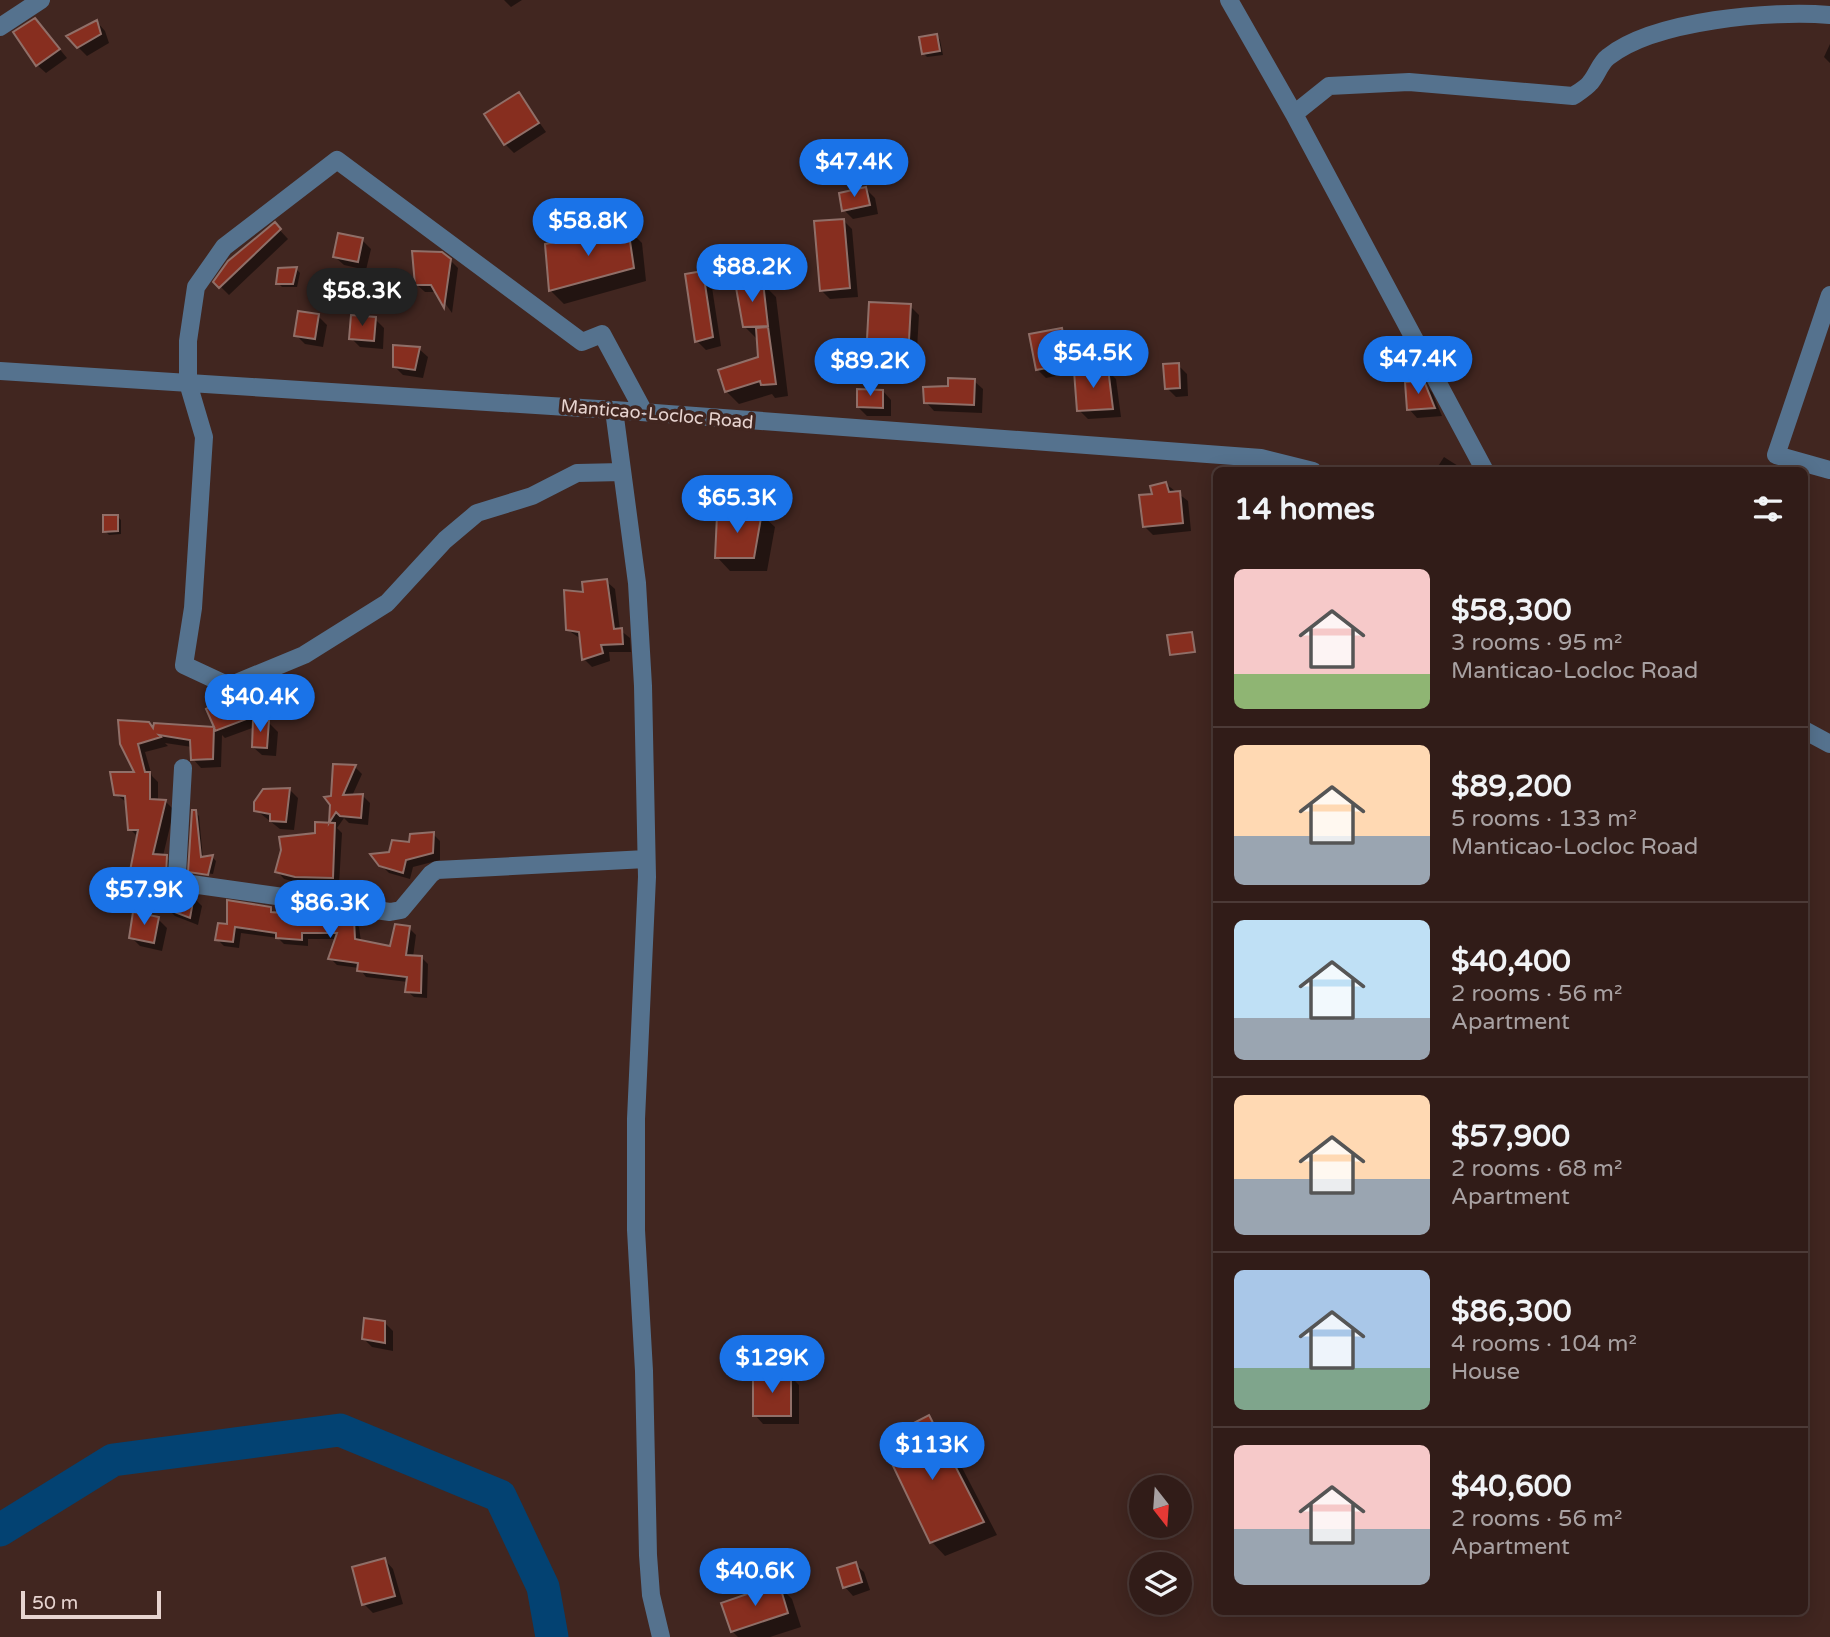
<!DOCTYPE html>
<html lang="en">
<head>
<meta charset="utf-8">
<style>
	body { margin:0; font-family:"Varela Round",sans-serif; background:#3d2925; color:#f1f3f6; height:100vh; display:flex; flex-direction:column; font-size:26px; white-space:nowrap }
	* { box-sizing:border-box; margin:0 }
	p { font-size:23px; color:#a8a1a2 }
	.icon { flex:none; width:38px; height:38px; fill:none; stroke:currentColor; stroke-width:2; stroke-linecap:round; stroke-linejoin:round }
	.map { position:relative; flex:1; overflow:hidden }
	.panel { position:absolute; left:1213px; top:467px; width:595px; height:1148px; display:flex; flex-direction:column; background:#311c18; border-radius:10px; box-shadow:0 4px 18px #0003,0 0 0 2px #4c3a37 }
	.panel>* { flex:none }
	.needle { width:46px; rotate:163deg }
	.controls { position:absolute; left:1129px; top:1475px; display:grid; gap:14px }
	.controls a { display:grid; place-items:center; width:63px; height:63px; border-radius:50%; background:#311c18; box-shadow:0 4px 18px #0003,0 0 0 2px #4c3a37; font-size:35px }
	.scale { position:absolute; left:21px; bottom:18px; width:140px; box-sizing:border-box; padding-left:7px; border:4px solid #e7d4d0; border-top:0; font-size:19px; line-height:24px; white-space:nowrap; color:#e7d4d0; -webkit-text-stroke:5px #412620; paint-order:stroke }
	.price { position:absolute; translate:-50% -60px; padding:0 16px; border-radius:24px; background:#1a73e8; color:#fff; font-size:23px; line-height:46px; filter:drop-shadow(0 2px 4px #0008) }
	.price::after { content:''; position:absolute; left:50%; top:42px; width:21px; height:16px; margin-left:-10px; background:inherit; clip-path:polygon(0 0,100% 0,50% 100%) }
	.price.current { background:#222; color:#fff }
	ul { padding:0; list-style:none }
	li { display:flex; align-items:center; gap:21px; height:175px; padding:0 21px }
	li+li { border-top:2px solid #4c3a37 }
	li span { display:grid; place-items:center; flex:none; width:196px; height:140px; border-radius:10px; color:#555 }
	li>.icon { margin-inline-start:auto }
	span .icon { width:84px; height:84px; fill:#fffc; stroke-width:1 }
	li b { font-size:30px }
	h2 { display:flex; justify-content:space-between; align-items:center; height:84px; padding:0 21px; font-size:30px }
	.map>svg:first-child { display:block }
</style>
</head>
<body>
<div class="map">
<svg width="1830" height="1637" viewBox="0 0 1830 1637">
	<rect width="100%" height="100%" fill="#412620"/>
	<!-- shadow -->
	<path fill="#0007" d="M 504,0 L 522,0 L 511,7 Z
		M 97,22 L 105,31 L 109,43 L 87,56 L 78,47 Z
		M 43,29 L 67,58 L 46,73 L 37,65 Z
		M 937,36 L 940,40 L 943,55 L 927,57 L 923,53 Z
		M 1830,44 L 1830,63 L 1824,57 Z
		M 519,94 L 546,132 L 514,153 L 505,144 Z
		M 866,189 L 875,198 L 878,214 L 853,219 L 844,210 Z
		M 843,220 L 852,229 L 858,297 L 830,299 L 821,290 Z
		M 275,225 L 288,239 L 229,295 L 216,282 L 236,254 Z
		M 628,229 L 642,243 L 646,281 L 564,304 L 551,291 L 547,245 Z
		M 362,240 L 371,249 L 366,270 L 344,265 L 335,257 Z
		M 450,260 L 458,268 L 452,313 L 437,292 L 425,292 L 416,284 Z
		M 296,269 L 300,273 L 297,287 L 282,287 L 278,283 Z
		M 703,273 L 711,281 L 721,346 L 706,350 L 697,341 Z
		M 762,283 L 776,297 L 788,396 L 775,398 L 772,394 L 739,404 L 726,391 L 760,359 L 759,341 L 744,326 Z
		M 910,306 L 919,315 L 917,349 L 878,347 L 869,338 Z
		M 318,316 L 327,325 L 323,347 L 305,344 L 296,335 Z
		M 375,319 L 384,328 L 383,349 L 360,347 L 351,338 Z
		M 1061,330 L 1070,339 L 1076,372 L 1046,378 L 1037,369 Z
		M 419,349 L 428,357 L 423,378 L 403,375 L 394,366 Z
		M 850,357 L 859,366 L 859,382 L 840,382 L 831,374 Z
		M 1178,365 L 1187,374 L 1188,396 L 1176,397 L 1167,388 Z
		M 1107,370 L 1116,379 L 1121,417 L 1088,419 L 1079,410 Z
		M 974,381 L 983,389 L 982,413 L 934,411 L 926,402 L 950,387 Z
		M 1423,383 L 1432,392 L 1442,416 L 1417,418 L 1409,409 Z
		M 883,391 L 891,400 L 891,416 L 867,416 L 858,407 Z
		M 1444,457 L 1466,471 L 1435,471 Z
		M 1166,484 L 1188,501 L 1191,531 L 1153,535 L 1145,527 L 1154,495 Z
		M 761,514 L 775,527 L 767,571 L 730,571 L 717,557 Z
		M 117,516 L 121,520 L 121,534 L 109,535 L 105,531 Z
		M 606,581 L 615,589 L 620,630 L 630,638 L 631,652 L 609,652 L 610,661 L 592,667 L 584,659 L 581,639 L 568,630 L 585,594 Z
		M 246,700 L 255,709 L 258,722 L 269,723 L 278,732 L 276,756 L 262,755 L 253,747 L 255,727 L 225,738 L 222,735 L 221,767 L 201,768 L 193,759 L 192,747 L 165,743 L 168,746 L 145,752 L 152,776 L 158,782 L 158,801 L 166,802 L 174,810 L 163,856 L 175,865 L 174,885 L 140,879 L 132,870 L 138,837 L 130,829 L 127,803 L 116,794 L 137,774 L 122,744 L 155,730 L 155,725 L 217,729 Z
		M 334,766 L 355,767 L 362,774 L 352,796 L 363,796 L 370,803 L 368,825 L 349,823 L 344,818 L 337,828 L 342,833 L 339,885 L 303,884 L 284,879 L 277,871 L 316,834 L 335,825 L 331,822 Z
		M 289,789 L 298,798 L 294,830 L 280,829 L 256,810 Z
		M 195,812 L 199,816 L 203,859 L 212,857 L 216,861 L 213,874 L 190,871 Z
		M 433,834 L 440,841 L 440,860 L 413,867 L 410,879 L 389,873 L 381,865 L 411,844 Z
		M 138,884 L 146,893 L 142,915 L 158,919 L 167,928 L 162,951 L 140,946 L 131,937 L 134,913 L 125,912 L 116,903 Z
		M 193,897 L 202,906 L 198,925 L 175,916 L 166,907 Z
		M 270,908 L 277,915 L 353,921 L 359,927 L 361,942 L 391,948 L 409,928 L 416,935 L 413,957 L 421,957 L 428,964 L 427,998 L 414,997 L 407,991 L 408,982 L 366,977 L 359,968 L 337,965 L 330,958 L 337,939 L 308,939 L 308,946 L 284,944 L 278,938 L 241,933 L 239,948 L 224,946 L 217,939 L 229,926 Z
		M 384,1322 L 393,1331 L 393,1351 L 372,1347 L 363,1338 Z
		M 790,1376 L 799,1385 L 799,1424 L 763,1424 L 755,1415 Z
		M 929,1417 L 943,1431 L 997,1535 L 945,1556 L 932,1542 L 916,1431 Z
		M 385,1560 L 393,1569 L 403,1604 L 373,1613 L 364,1604 Z
		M 855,1564 L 864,1572 L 870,1590 L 853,1596 L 845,1587 Z
		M 778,1585 L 792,1599 L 801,1627 L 770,1637 L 738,1637 L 732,1631 Z"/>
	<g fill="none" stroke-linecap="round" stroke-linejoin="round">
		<!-- river -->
		<path stroke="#034272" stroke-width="33" d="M 0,1530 L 113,1460 L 340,1430 L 500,1496 L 543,1587 L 552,1637"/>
	</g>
	<!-- building -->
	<path fill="#872e1f" stroke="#906f68" stroke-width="2" d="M 35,18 L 60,49 L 36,66 L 13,32 Z
		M 97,20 L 101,34 L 77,48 L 66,36 Z
		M 937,34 L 940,51 L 922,54 L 919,37 Z
		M 519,92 L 539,123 L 504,145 L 484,114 Z
		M 866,187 L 870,205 L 842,211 L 839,193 Z
		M 844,219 L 850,288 L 820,291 L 814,221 Z
		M 275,222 L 281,229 L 219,288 L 213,282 L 228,261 Z
		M 628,228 L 634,268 L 549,291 L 545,244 Z
		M 338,233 L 363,238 L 358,262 L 333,257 Z
		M 412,251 L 442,252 L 451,259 L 444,308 L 431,285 L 415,285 Z
		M 297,267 L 293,284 L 276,284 L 278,268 Z
		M 703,271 L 713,337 L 695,342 L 685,274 Z
		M 735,282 L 763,282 L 768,326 L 743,327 Z
		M 869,302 L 911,304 L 909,340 L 867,339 Z
		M 298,311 L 319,314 L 315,339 L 294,336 Z
		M 351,315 L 376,317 L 374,341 L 349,339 Z
		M 768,327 L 776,384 L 761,385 L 760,381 L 725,392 L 718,370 L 758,357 L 756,328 Z
		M 1062,328 L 1068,364 L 1036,370 L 1029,334 Z
		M 393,345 L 420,347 L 415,370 L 393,367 Z
		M 829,356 L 851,356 L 851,374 L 829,374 Z
		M 1179,363 L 1180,388 L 1165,389 L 1163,364 Z
		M 1108,368 L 1113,409 L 1077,411 L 1074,371 Z
		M 948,378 L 975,379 L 974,405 L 924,403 L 923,387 L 948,386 Z
		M 1424,381 L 1435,408 L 1407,410 L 1405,382 Z
		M 857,389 L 883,390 L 883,408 L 857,407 Z
		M 1166,482 L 1169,492 L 1180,491 L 1183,523 L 1143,527 L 1139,495 L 1152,494 L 1150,486 Z
		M 762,512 L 754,558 L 715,558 L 717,515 Z
		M 103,515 L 118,515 L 118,531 L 103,532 Z
		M 607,579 L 614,629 L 622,628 L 623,644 L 601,645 L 603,653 L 582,660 L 579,632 L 566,630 L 564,590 L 583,592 L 582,582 Z
		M 1192,632 L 1195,652 L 1170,655 L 1167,635 Z
		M 225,698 L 247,698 L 252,717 L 215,731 L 214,727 L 213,759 L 191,760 L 190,740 L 159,735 L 161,737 L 138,744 L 145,772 L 150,772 L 150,799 L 166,800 L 153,854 L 167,855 L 166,877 L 130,871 L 138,830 L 128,830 L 125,796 L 114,795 L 110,772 L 134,772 L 120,744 L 118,720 L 149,722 L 153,728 L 154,723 L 214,727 L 206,709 Z
		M 253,720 L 269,721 L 267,748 L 252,747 Z
		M 333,764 L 356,765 L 343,795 L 363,794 L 361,818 L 340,816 L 336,812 L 329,823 L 330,805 L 324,797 L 331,796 Z
		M 290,788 L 286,822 L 270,821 L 270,814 L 254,811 L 254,802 L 263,789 Z
		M 192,810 L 196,810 L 201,857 L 213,855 L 208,875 L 188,872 Z
		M 315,822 L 335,823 L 333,878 L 295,877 L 275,872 L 281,850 L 279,837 L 315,833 Z
		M 434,832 L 433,853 L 406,860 L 403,873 L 379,866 L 370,854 L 389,852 L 392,840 L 409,842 L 410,834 Z
		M 119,879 L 138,883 L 134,905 L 115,904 Z
		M 171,889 L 194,896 L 190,918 L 164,908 Z
		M 227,900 L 271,907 L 271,912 L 354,919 L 355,939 L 390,946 L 395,924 L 410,926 L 406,955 L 422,956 L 421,993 L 405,992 L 407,977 L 357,971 L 358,963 L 328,959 L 337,933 L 302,933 L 302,940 L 276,938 L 276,933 L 235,927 L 233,942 L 215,940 L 218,923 L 227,924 Z
		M 133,912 L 159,917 L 154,943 L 129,938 Z
		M 364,1318 L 385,1321 L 385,1343 L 362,1339 Z
		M 791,1374 L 791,1416 L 753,1416 L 753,1375 Z
		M 929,1415 L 984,1522 L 930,1543 L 883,1445 L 913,1430 L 910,1425 Z
		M 385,1558 L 395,1596 L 362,1605 L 352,1567 Z
		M 856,1562 L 862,1582 L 843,1588 L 837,1568 Z
		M 779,1583 L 788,1613 L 731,1632 L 721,1603 Z"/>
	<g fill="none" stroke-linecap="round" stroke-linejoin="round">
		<!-- minor -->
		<path stroke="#55728e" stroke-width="18" d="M 1229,0 L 1294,114 L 1485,471
			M 0,27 L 41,0
			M 1294,114 L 1329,86 L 1409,82 L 1573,96 C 1579,92 1586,88 1590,83 C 1597,75 1600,63 1608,57 C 1654,20 1772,10 1830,15
			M 1830,295 L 1776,455 L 1830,470
			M 0,371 L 614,410 L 1100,446 L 1261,458 L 1313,471
			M 614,410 L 637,583 L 643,686 L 647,877 L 636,1119 L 636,1230 L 644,1371 L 648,1555 L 651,1595 L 661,1637
			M 622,472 L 577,473 L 532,496 L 477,513 L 445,540 L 387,603 L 304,655 L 229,686 L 184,665 L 193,608 L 204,437 L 188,383 L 188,341 L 196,287 L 224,247 L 337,160 L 582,342 L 602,334 L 644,412
			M 1804,730 L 1830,744
			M 183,768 L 177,874 L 179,881 L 184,883 L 390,912 L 401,910 L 431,874 L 437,870 L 646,859"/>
	</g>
	<g text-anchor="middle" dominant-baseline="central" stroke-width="7" stroke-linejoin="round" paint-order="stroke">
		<!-- street labels -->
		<g font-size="18" fill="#e7d4d0" stroke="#412620">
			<text transform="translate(657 414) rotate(5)">Manticao-Locloc Road</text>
		</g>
	</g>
</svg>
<div class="controls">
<a><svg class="needle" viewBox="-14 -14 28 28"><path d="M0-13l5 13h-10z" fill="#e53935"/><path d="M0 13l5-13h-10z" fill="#a8a1a2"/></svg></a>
<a><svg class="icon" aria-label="layers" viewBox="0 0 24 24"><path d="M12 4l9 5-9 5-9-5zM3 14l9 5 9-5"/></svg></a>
</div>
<div class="scale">50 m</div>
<b class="price" style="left:854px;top:199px">$47.4K</b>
<b class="price" style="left:588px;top:258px">$58.8K</b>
<b class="price" style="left:752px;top:304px">$88.2K</b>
<b class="price current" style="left:362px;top:328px">$58.3K</b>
<b class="price" style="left:1093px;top:390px">$54.5K</b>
<b class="price" style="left:1418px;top:396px">$47.4K</b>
<b class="price" style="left:870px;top:398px">$89.2K</b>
<b class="price" style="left:737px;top:535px">$65.3K</b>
<b class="price" style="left:260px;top:734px">$40.4K</b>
<b class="price" style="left:144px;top:927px">$57.9K</b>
<b class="price" style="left:330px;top:940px">$86.3K</b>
<b class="price" style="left:772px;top:1395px">$129K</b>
<b class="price" style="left:932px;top:1482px">$113K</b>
<b class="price" style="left:755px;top:1608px">$40.6K</b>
<section class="panel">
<h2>14 homes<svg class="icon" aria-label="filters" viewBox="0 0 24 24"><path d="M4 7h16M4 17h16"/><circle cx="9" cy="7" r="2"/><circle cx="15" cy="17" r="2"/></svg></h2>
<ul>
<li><span style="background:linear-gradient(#f6c9c9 75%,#8fb573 0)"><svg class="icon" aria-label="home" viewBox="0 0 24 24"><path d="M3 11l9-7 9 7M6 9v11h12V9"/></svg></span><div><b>$58,300</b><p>3 rooms · 95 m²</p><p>Manticao-Locloc Road</p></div></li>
<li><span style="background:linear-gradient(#ffd9b3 65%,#9aa5b1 0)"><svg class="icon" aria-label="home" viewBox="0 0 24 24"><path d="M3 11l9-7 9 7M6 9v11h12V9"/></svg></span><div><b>$89,200</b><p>5 rooms · 133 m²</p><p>Manticao-Locloc Road</p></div></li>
<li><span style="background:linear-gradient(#bfe0f5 70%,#9aa5b1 0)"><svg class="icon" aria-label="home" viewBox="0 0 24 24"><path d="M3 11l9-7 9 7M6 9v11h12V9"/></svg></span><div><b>$40,400</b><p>2 rooms · 56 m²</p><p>Apartment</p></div></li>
<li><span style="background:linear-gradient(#ffd9b3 60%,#9aa5b1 0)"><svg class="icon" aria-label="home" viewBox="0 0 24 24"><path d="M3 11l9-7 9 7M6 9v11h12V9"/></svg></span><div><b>$57,900</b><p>2 rooms · 68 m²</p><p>Apartment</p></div></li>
<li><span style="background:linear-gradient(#a9c7e8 70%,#7fa58c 0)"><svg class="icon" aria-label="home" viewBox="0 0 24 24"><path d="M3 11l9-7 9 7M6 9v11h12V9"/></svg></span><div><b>$86,300</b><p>4 rooms · 104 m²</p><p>House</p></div></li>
<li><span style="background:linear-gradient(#f6c9c9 60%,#9aa5b1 0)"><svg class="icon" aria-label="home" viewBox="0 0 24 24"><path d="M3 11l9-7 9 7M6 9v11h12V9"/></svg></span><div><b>$40,600</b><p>2 rooms · 56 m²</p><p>Apartment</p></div></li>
</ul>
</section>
</div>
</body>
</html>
